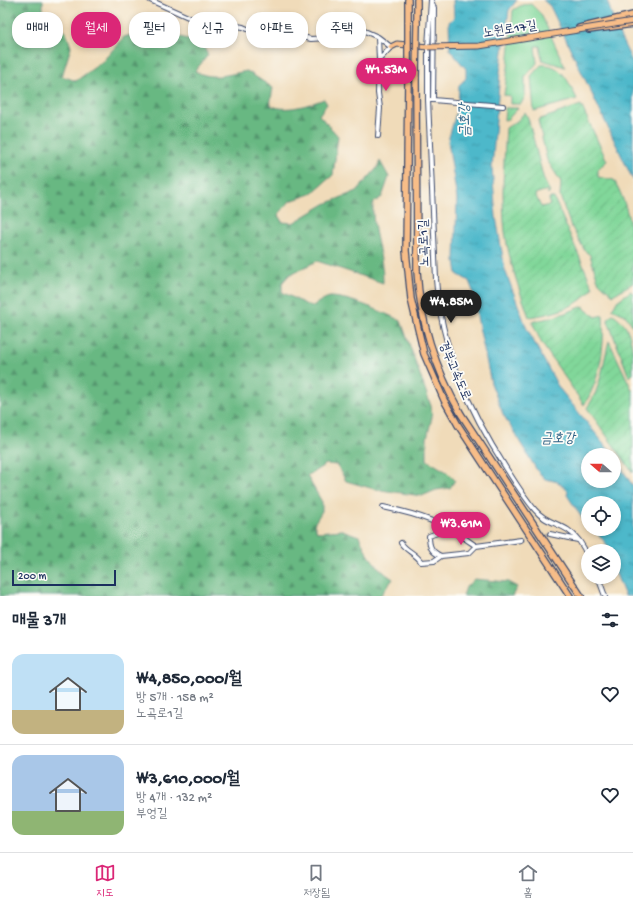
<!DOCTYPE html>
<html lang="ko">
<head>
<meta charset="utf-8">
<style>
	body { margin:0; font-family:"Gochi Hand","Poor Story",sans-serif; background:#f6f6f7; color:#1f2937; height:100vh; display:flex; flex-direction:column; font-size:15px; white-space:nowrap }
	* { box-sizing:border-box; margin:0 }
	p { font-size:13px; color:#747a83 }
	.icon { flex:none; width:22px; height:22px; fill:none; stroke:currentColor; stroke-width:2; stroke-linecap:round; stroke-linejoin:round }
	.map { position:relative; height:596px; overflow:hidden }
	.drawer { display:flex; flex-direction:column; background:#fff; flex:1 }
	.drawer>* { flex:none }
	.banner { position:absolute; left:12px; top:12px; width:400px; height:36px; display:flex; gap:8px }
	.needle { width:26px; rotate:290deg }
	.tools { position:absolute; left:581px; top:448px; display:grid; gap:8px }
	.tools a { display:grid; place-items:center; width:40px; height:40px; border-radius:50%; background:#fff; box-shadow:0 2px 6px #0003; font-size:20px }
	.scale { position:absolute; left:12px; bottom:10px; width:104px; box-sizing:border-box; padding-left:4px; border:2px solid #1b2f5e; border-top:0; font-size:11px; line-height:14px; white-space:nowrap; color:#1b2f5e; -webkit-text-stroke:3px #fdfcf7; paint-order:stroke }
	.price { position:absolute; translate:-50% -34px; padding:0 9px; border-radius:14px; background:#db2777; color:#fff; font-size:13px; line-height:26px; filter:drop-shadow(0 1px 2px #0008) }
	.price::after { content:''; position:absolute; left:50%; top:24px; width:12px; height:9px; margin-left:-6px; background:inherit; clip-path:polygon(0 0,100% 0,50% 100%) }
	.price.active { background:#222; color:#fff }
	ul { padding:0; list-style:none }
	li { display:flex; align-items:center; gap:12px; height:100px; padding:0 12px }
	li+li { border-top:1px solid #e0e1e3 }
	li span { display:grid; place-items:center; flex:none; width:112px; height:80px; border-radius:12px; color:#555 }
	li>.icon { margin-inline-start:auto }
	span .icon { width:48px; height:48px; fill:#fffc; stroke-width:1 }
	li b { font-size:17px }
	h2 { display:flex; justify-content:space-between; align-items:center; height:48px; padding:0 12px; font-size:17px }
	.pill { padding:0 14px; border-radius:16px; background:#fff; box-shadow:0 2px 6px #0003; font-size:14px; line-height:36px }
	.pill.active { background:#db2777; color:#fff }
	.dock { display:flex; justify-content:space-around; align-items:center; height:56px; border-top:1px solid #e0e1e3; background:#fff; font-size:11px; color:#747a83 }
	.dock a { display:grid; justify-items:center; gap:2px }
	.dock .active { color:#db2777 }
	.map>svg:first-child { display:block }
</style>
</head>
<body>
<div class="map">
<svg width="633" height="596" viewBox="0 0 633 596">
	<defs>
		<pattern id="forest-firs" width="22" height="20" patternUnits="userSpaceOnUse"><rect width="22" height="20" fill="#68b882"/><path d="M5 1l3.5 6h-7zM16 11l3.5 6h-7z" fill="#55966e"/></pattern>
		<pattern id="garden-furrows" width="10" height="10" patternUnits="userSpaceOnUse"><rect width="10" height="10" fill="#81d79a"/><path d="M-1 1l2-2M0 10L10 0M9 11l2-2" fill="none" stroke="#6fb987"/></pattern>
		<pattern id="water-ripples" width="26" height="14" patternUnits="userSpaceOnUse"><rect width="26" height="14" fill="#4db8ca"/><path d="M2 4q2-2 4 0t4 0M15 11q2-2 4 0t4 0" fill="none" stroke="#3f96a7"/></pattern>
	</defs>
	<rect width="100%" height="100%" fill="#fdfcf7"/>
	<filter id="ink" filterUnits="userSpaceOnUse"><feTurbulence type="fractalNoise" baseFrequency=".025" numOctaves="2"/><feDisplacementMap in="SourceGraphic" scale="8" xChannelSelector="R" yChannelSelector="G"/><feConvolveMatrix kernelMatrix="1 2 1 2 8 2 1 2 1" color-interpolation-filters="sRGB"/></filter>
	<filter id="wash" filterUnits="userSpaceOnUse"><feTurbulence type="fractalNoise" baseFrequency=".012" numOctaves="4" result="noise"/><feDisplacementMap in="SourceGraphic" scale="16" xChannelSelector="R" yChannelSelector="G"/><feGaussianBlur stdDeviation="0.9" result="paint"/><feColorMatrix in="noise" values="0 0 0 0 0 0 0 0 0 0 0 0 0 0 0 0 0 1.4 0 .05"/><feComposite in="paint" operator="in"/></filter>
	<g filter="url(#wash)">
		<rect width="100%" height="100%" fill="#f0dbb9"/>
		<!-- grass -->
		<path fill="#81d79a" stroke="#4e837c" d="M 531,4 L 541,14 L 565,67 L 542,60 L 540,46 L 535,46 L 537,63 L 525,77 L 525,96 L 521,104 L 510,104 L 510,96 L 504,95 L 508,68 L 513,10 L 522,5 Z
			M 541,65 C 562,63 569,83 577,99 L 534,111 L 531,76 Z"/>
		<!-- forest -->
		<path fill="url(#forest-firs)" stroke="#427470" d="M 0,0 L 43,0 C 42,22 49,22 66,32 L 71,47 L 62,76 L 76,81 L 103,61 L 124,37 L 161,26 L 173,34 L 203,45 L 208,55 L 195,71 C 213,81 228,74 247,71 L 273,88 L 270,105 C 285,113 309,105 324,99 L 327,104 L 319,115 L 338,136 L 333,175 L 311,194 L 290,201 L 278,215 L 282,222 L 293,223 L 325,204 L 357,191 L 377,168 L 380,161 L 389,177 L 382,197 L 373,203 C 371,230 384,256 383,283 L 317,261 L 289,275 L 282,283 L 282,292 L 311,307 C 316,304 324,298 330,297 C 350,297 383,312 401,321 L 431,406 L 432,417 L 427,438 L 427,460 L 447,472 L 455,480 L 450,488 L 436,490 L 422,496 L 374,489 L 346,481 L 337,465 L 326,464 L 307,476 L 322,502 L 322,511 L 314,524 L 317,532 L 342,530 L 359,536 C 367,555 376,568 393,579 L 380,596 L 0,596 Z
			M 474,579 L 508,582 L 517,587 L 512,596 L 463,596 L 466,587 Z"/>
		<!-- garden -->
		<path fill="url(#garden-furrows)" stroke="#4e837c" d="M 581,105 L 607,161 L 598,169 L 598,177 L 614,180 C 633,214 633,244 633,283 L 613,295 L 598,281 L 590,255 L 585,251 L 570,224 L 560,196 L 561,182 L 547,160 L 538,120 Z
			M 505,108 L 518,108 L 508,119 L 504,120 Z
			M 525,112 L 528,118 L 544,180 L 550,192 L 548,194 L 547,190 L 535,194 L 541,207 L 550,205 L 549,198 L 554,198 L 593,288 C 578,308 552,314 529,317 C 519,289 509,261 505,232 C 501,197 504,163 506,128 L 517,121 Z
			M 631,291 L 633,294 L 633,326 L 625,315 L 612,309 L 617,301 Z
			M 584,306 L 585,309 L 596,317 L 603,315 C 605,344 601,379 584,405 L 542,344 L 532,322 L 557,316 Z
			M 613,314 C 633,327 633,348 633,374 L 629,377 L 608,321 L 609,317 Z
			M 609,341 L 633,392 L 633,473 L 587,408 C 601,389 603,363 609,341 Z"/>
		<!-- water -->
		<path fill="url(#water-ripples)" stroke="#347494" d="M 453,0 L 517,0 L 509,10 L 500,72 L 492,168 L 496,217 L 505,270 L 527,329 L 559,388 L 613,455 L 588,455 L 588,481 L 614,481 L 614,457 L 633,486 L 633,596 L 625,596 L 614,569 L 614,551 L 611,551 L 601,537 L 594,532 L 594,529 L 614,529 L 614,503 L 588,503 L 588,525 L 586,524 L 567,495 L 568,491 L 558,482 L 545,479 L 538,472 L 503,414 L 491,383 L 475,307 L 473,291 L 469,281 L 457,274 L 455,260 L 457,199 L 448,141 L 458,106 L 459,85 L 466,78 L 466,69 L 450,50 L 449,22 L 454,17 Z
			M 543,0 L 607,0 L 616,28 L 633,63 L 633,180 L 550,6 Z"/>
	</g>
	<g filter="url(#ink)">
		<g fill="none" stroke-linecap="round" stroke-linejoin="round">
			<!-- minor-tunnel -->
			<path stroke="#c5b9a7" stroke-width="4" stroke-dasharray="4 2" stroke-linecap="butt" d="M 521,540 L 550,534"/>
			<defs>
				<path id="minor" d="M 150,0 L 206,25 L 226,24 L 243,27 L 252,31 L 274,31 L 311,39 L 326,38 L 360,29 L 378,37 L 391,47 L 379,60 L 378,93 L 380,108 L 378,136
					M 431,0 L 428,47 L 428,100 L 436,279 C 441,348 469,410 506,468 C 515,482 524,497 535,510 C 544,521 557,523 568,530 C 577,536 584,547 588,557
					M 378,37 L 379,60
					M 428,100 L 433,100 L 434,8 L 431,0
					M 433,100 L 503,106
					M 383,507 C 421,515 444,523 476,546
					M 550,534 L 578,540
					M 401,543 C 406,551 417,554 421,562 L 434,561 L 441,556 L 469,553 L 476,546 L 521,540
					M 441,556 C 431,552 429,546 429,536 L 440,532 L 444,525
					M 598,577 L 605,596"/>
				<path id="major" d="M 391,47 L 397,44 L 428,47"/>
				<path id="highway" d="M 408,23 L 408,0
					M 417,24 L 417,0
					M 579,28 L 633,15
					M 589,30 L 633,24
					M 408,77 L 406,251 L 411,299 L 424,354 L 444,400 L 458,425 L 570,596
					M 416,77 L 417,271 C 420,322 436,370 461,414 L 581,596"/>
			</defs>
			<!-- minor casing -->
			<use href="#minor" stroke="#3b496c" stroke-width="6"/>
			<!-- major casing -->
			<use href="#major" stroke="#3b496c" stroke-width="7"/>
			<!-- highway casing -->
			<use href="#highway" stroke="#3b496c" stroke-width="8"/>
			<!-- minor -->
			<use href="#minor" stroke="#fff" stroke-width="4"/>
			<!-- major -->
			<use href="#major" stroke="#f7bd88" stroke-width="5"/>
			<!-- highway -->
			<use href="#highway" stroke="#f7bd88" stroke-width="5.5"/>
			<defs>
				<path id="major-bridge" d="M 428,47 L 479,46 L 633,21"/>
				<path id="highway-bridge" d="M 408,77 L 408,23
					M 416,77 L 417,24"/>
			</defs>
			<!-- major-bridge casing -->
			<use href="#major-bridge" stroke="#3b496c" stroke-width="7" stroke-linecap="butt"/>
			<!-- highway-bridge casing -->
			<use href="#highway-bridge" stroke="#3b496c" stroke-width="8" stroke-linecap="butt"/>
			<!-- major-bridge -->
			<use href="#major-bridge" stroke="#f7bd88" stroke-width="5"/>
			<!-- highway-bridge -->
			<use href="#highway-bridge" stroke="#f7bd88" stroke-width="5.5"/>
		</g>
	</g>
	<g text-anchor="middle" dominant-baseline="central" stroke-width="3.5" stroke-linejoin="round" paint-order="stroke">
		<!-- street labels -->
		<g font-size="13" fill="#1b2f5e" stroke="#fdfcf7">
			<text transform="translate(510 30) rotate(-9)">노원로17길</text>
			<text transform="translate(425 243) rotate(-92)">노곡로1길</text>
			<text transform="translate(454 371) rotate(67)">경부고속도로</text>
		</g>
		<!-- water labels -->
		<g font-size="14" font-style="italic" fill="#2c5f84" stroke="#fdfcf7">
			<text transform="translate(466 120) rotate(-92)">금호강</text>
			<text x="558" y="439">금호강</text>
		</g>
	</g>
</svg>
<div class="tools">
<a><svg class="needle" viewBox="-14 -14 28 28"><path d="M0-13l5 13h-10z" fill="#e53935"/><path d="M0 13l5-13h-10z" fill="#747a83"/></svg></a>
<a><svg class="icon" aria-label="locate" viewBox="0 0 24 24"><circle cx="12" cy="12" r="6"/><path d="M12 2v4M12 18v4M2 12h4M18 12h4"/></svg></a>
<a><svg class="icon" aria-label="layers" viewBox="0 0 24 24"><path d="M12 4l9 5-9 5-9-5zM3 14l9 5 9-5"/></svg></a>
</div>
<div class="scale">200 m</div>
<b class="price" style="left:386px;top:92px">₩1.53M</b>
<b class="price active" style="left:451px;top:324px">₩4.85M</b>
<b class="price" style="left:461px;top:546px">₩3.61M</b>
<div class="banner">
<a class="pill">매매</a>
<a class="pill active">월세</a>
<a class="pill">필터</a>
<a class="pill">신규</a>
<a class="pill">아파트</a>
<a class="pill">주택</a>
</div>
</div>
<section class="drawer">
<h2>매물 3개<svg class="icon" aria-label="filters" viewBox="0 0 24 24"><path d="M4 7h16M4 17h16"/><circle cx="9" cy="7" r="2"/><circle cx="15" cy="17" r="2"/></svg></h2>
<ul>
<li><span style="background:linear-gradient(#bfe0f5 70%,#c2b280 0)"><svg class="icon" aria-label="home" viewBox="0 0 24 24"><path d="M3 11l9-7 9 7M6 9v11h12V9"/></svg></span><div><b>₩4,850,000/월</b><p>방 5개 · 158 m²</p><p>노곡로1길</p></div><svg class="icon" aria-label="heart" viewBox="0 0 24 24"><path d="M12 20l-8-8c-3-5 5-10 8-4 3-6 11-1 8 4z"/></svg></li>
<li><span style="background:linear-gradient(#a9c7e8 70%,#8fb573 0)"><svg class="icon" aria-label="home" viewBox="0 0 24 24"><path d="M3 11l9-7 9 7M6 9v11h12V9"/></svg></span><div><b>₩3,610,000/월</b><p>방 4개 · 132 m²</p><p>부엉길</p></div><svg class="icon" aria-label="heart" viewBox="0 0 24 24"><path d="M12 20l-8-8c-3-5 5-10 8-4 3-6 11-1 8 4z"/></svg></li>
</ul>
</section>
<nav class="dock">
<a class="active"><svg class="icon" aria-label="map" viewBox="0 0 24 24"><path d="M3 6l6-2 6 2 6-2v14l-6 2-6-2-6 2zM9 4v14M15 6v14"/></svg>지도</a>
<a><svg class="icon" aria-label="saved" viewBox="0 0 24 24"><path d="M7 4h10v16l-5-4-5 4z"/></svg>저장됨</a>
<a><svg class="icon" aria-label="home" viewBox="0 0 24 24"><path d="M3 11l9-7 9 7M6 9v11h12V9"/></svg>홈</a>
</nav>
</body>
</html>
